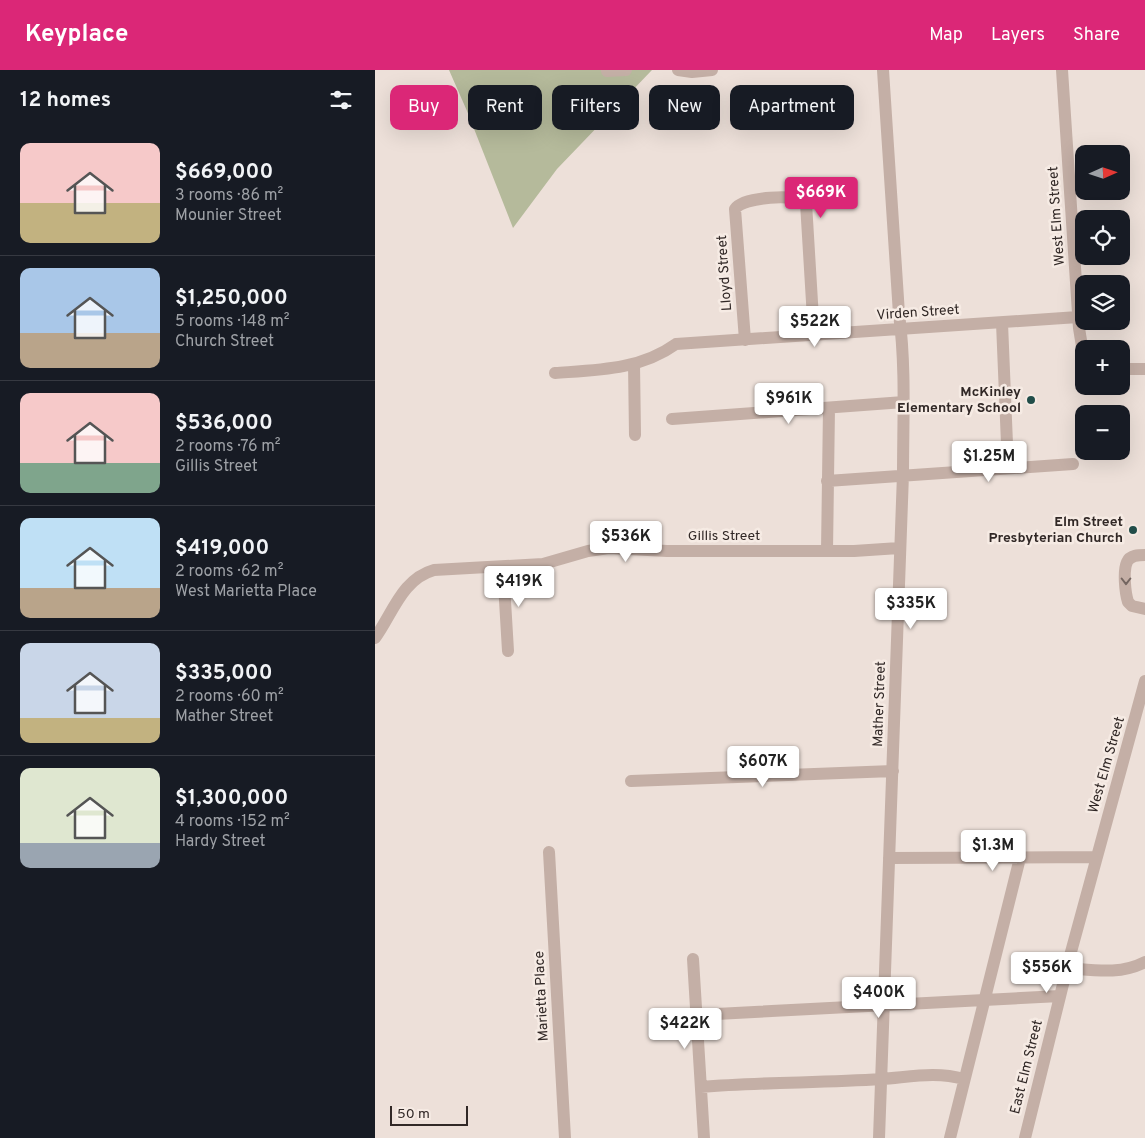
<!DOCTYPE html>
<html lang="en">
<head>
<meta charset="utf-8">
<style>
	body { margin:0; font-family:Overpass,sans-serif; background:#242831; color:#f1f3f6; height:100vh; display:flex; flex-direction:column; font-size:19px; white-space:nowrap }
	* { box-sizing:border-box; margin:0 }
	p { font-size:16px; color:#9ea1a6 }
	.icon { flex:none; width:28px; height:28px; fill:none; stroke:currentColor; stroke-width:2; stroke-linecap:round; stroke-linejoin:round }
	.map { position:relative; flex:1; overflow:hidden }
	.side { display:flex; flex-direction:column; background:#171b24; width:375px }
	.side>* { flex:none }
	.banner { position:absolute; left:15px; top:15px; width:475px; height:45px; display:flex; gap:10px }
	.needle { width:32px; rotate:87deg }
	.controls { position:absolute; left:700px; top:75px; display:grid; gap:10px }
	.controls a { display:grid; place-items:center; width:55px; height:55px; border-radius:10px; background:#171b24; box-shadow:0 5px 20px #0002; font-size:25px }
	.scale { position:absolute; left:15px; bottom:12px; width:78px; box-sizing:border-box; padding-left:5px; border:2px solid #312826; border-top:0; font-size:14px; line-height:18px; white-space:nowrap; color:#312826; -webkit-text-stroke:4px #f6ebe4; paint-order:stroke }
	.price { position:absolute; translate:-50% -42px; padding:0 11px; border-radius:5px; background:#fff; color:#222; font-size:16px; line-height:32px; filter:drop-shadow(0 1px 2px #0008) }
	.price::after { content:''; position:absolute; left:50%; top:30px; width:15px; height:11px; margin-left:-8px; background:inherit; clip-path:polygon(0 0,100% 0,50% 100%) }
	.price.selected { background:#db2777; color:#fff }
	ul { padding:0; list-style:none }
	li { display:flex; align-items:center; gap:15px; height:125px; padding:0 20px }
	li+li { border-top:1px solid #363941 }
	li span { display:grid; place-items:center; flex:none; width:140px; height:100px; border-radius:10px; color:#555 }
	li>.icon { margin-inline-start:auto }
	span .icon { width:60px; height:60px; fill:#fffc; stroke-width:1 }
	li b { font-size:21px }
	h2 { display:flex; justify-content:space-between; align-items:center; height:60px; padding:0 20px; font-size:21px }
	.pill { padding:0 18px; border-radius:10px; background:#171b24; box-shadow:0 5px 20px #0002; font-size:18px; line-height:45px }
	.pill.selected { background:#db2777; color:#fff }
	header { display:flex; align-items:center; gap:30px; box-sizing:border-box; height:70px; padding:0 25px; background:#db2777; color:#fff }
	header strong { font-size:24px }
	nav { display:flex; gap:28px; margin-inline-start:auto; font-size:18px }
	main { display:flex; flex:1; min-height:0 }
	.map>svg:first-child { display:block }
</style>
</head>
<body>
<header>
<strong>Keyplace</strong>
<nav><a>Map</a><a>Layers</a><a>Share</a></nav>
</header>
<main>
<section class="side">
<h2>12 homes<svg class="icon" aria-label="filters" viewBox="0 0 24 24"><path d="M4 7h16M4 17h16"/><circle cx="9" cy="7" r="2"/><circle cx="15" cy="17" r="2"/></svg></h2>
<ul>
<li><span style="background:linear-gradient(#f6c9c9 60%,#c2b280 0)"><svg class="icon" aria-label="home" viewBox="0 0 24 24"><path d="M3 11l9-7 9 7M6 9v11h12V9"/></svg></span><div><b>$669,000</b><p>3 rooms · 86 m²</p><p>Mounier Street</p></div></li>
<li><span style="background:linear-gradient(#a9c7e8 65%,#b9a48a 0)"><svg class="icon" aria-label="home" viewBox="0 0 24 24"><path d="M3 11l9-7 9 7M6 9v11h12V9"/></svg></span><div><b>$1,250,000</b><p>5 rooms · 148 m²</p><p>Church Street</p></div></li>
<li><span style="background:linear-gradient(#f6c9c9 70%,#7fa58c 0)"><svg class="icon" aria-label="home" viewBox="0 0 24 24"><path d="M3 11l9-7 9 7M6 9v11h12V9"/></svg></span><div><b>$536,000</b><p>2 rooms · 76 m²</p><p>Gillis Street</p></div></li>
<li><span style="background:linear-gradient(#bfe0f5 70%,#b9a48a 0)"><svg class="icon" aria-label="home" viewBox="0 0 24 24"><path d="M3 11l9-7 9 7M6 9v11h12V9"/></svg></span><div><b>$419,000</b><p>2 rooms · 62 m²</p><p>West Marietta Place</p></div></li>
<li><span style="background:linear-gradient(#c9d6e8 75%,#c2b280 0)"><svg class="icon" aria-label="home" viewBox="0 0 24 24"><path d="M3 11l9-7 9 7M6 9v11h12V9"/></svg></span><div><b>$335,000</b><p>2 rooms · 60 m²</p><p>Mather Street</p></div></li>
<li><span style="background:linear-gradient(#dfe7d0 75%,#9aa5b1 0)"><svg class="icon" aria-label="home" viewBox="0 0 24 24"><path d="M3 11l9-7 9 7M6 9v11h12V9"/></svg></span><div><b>$1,300,000</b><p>4 rooms · 152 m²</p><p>Hardy Street</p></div></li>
</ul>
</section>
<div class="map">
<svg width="770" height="1068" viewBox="0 0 770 1068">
	<rect width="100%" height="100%" fill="#ede0d9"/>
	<!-- green -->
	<path fill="#b5ba9b" d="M 74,0 L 277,0 L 182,99 L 138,158 L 92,41 Z"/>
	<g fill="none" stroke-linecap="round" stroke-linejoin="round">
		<!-- minor -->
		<path stroke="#c4afa6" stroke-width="12" d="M 303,0 L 317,2 L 337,0
			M 687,0 L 704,258 L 709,289
			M 232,1 L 251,0
			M 627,253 L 633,398
			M 370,270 L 360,139 C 368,127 422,123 431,133 L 439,265
			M 259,294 L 260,365
			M 746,299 L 770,299
			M 180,303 C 222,300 265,300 301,274 L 703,247
			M 297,349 L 529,332
			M 452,411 L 698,394
			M 452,481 L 454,338
			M 770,485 C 764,485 755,485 752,492 C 748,501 750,522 753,532 L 757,536 L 770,539
			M 128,497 L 133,581
			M 0,568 C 18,543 27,509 59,500 L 168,494 L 213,481 L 234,478 L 292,481 L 479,481 L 524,478
			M 256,711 L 518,701
			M 174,782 L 190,1068
			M 514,788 L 722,787
			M 318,889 L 329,1068
			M 692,898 C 719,900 745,905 770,892
			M 322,945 L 685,926
			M 326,1017 C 386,1012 446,1013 506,1009 C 535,1007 561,1001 589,1009
			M 504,1068 L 528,404 C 528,351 531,297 524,244 L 508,0
			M 575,1068 L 645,788
			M 650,1068 L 696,882 L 770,611"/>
	</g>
	<!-- one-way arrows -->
	<defs><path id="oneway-chevron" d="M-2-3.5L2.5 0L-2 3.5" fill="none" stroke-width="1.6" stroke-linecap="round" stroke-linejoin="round" transform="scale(1.25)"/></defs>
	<use stroke="#736560" href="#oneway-chevron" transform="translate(751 511) rotate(90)"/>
	<!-- markers -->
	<g fill="#214d49" stroke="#f6ebe4" stroke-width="2">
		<circle cx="656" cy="330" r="5"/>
		<circle cx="758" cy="460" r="5"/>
	</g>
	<g text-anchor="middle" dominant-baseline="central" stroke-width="5" stroke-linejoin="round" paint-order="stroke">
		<!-- street labels -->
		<g font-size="14" fill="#312826" stroke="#f6ebe4">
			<text transform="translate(682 146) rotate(-94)">West Elm Street</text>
			<text transform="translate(350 203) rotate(-94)">Lloyd Street</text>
			<text transform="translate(543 243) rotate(-4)">Virden Street</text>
			<text x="349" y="466">Gillis Street</text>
			<text transform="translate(505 634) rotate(-88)">Mather Street</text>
			<text transform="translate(732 695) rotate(-74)">West Elm Street</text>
			<text transform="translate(167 926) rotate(-93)">Marietta Place</text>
			<text transform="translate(652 997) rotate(-76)">East Elm Street</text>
		</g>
		<!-- poi labels -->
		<g font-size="14" font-weight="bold" fill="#312826" stroke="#f6ebe4" text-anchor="end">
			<text x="646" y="322">McKinley<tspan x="646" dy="16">Elementary School</tspan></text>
			<text x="748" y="452">Elm Street<tspan x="748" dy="16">Presbyterian Church</tspan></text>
		</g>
	</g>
</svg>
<div class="controls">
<a><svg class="needle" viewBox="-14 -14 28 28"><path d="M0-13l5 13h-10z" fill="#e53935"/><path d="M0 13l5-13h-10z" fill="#9ea1a6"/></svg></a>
<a><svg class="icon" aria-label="locate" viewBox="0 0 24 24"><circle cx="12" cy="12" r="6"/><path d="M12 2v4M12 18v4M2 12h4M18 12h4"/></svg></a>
<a><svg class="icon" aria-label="layers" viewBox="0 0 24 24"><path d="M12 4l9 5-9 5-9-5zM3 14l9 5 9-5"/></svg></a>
<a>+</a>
<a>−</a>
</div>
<div class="scale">50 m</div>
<b class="price selected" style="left:446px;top:149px">$669K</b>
<b class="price" style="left:440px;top:278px">$522K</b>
<b class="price" style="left:414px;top:355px">$961K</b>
<b class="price" style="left:614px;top:413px">$1.25M</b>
<b class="price" style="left:251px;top:493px">$536K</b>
<b class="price" style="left:144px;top:538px">$419K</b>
<b class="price" style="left:536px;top:560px">$335K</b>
<b class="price" style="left:388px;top:718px">$607K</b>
<b class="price" style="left:618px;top:802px">$1.3M</b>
<b class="price" style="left:672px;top:924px">$556K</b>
<b class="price" style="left:504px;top:949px">$400K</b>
<b class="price" style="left:310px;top:980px">$422K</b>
<div class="banner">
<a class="pill selected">Buy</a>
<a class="pill">Rent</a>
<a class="pill">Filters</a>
<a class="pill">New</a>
<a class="pill">Apartment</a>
</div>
</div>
</main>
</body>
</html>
